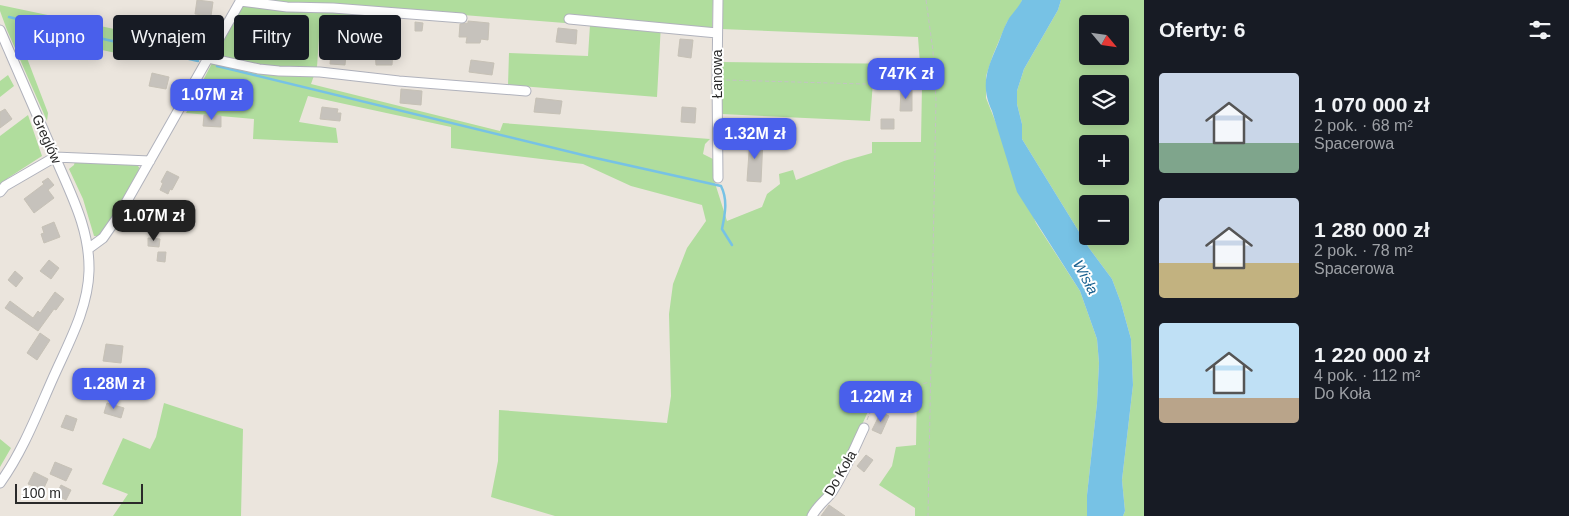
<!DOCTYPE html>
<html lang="pl">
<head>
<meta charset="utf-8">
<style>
	body { margin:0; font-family:Helvetica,sans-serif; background:#242831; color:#f1f3f6; height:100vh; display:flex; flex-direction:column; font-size:19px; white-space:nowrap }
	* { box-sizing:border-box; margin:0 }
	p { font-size:16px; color:#9ea1a6 }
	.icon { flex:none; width:28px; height:28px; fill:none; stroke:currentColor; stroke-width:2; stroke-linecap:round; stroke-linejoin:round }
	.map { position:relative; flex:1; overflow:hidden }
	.panel { display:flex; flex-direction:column; background:#171b24; width:425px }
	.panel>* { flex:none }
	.banner { position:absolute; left:15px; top:15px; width:475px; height:45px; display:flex; gap:10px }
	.needle { width:32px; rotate:119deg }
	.controls { position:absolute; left:1079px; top:15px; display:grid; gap:10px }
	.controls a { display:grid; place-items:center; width:50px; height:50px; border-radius:5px; background:#171b24; box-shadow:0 2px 12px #0003; font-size:25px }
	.scale { position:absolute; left:15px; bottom:12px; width:128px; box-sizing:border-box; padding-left:5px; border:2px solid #2a2a2a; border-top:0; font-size:14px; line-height:18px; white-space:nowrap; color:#2a2a2a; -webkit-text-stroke:4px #fff; paint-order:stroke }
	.price { position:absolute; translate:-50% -42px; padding:0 11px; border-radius:10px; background:#495feb; color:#fff; font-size:16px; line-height:32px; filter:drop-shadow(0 1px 2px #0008) }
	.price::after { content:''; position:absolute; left:50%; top:30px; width:15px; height:11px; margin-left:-8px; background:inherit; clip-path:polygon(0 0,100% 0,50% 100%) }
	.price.selected { background:#222; color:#fff }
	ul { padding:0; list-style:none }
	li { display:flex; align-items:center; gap:15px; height:125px; padding:0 15px }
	li span { display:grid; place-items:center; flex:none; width:140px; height:100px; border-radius:5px; color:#555 }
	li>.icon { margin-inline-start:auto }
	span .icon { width:60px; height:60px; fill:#fffc; stroke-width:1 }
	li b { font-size:21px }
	h2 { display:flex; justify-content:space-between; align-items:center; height:60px; padding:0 15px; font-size:21px }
	.tag { padding:0 18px; border-radius:5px; background:#171b24; box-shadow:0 2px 12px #0003; font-size:18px; line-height:45px }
	.tag.selected { background:#495feb; color:#fff }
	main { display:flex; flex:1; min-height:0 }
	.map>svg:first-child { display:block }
</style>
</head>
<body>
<main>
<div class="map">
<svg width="1144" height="516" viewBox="0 0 1144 516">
	<rect width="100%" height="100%" fill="#ebe5dd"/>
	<!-- green -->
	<path fill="#b0dd9d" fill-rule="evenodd" d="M 245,0 L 713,0 L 712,28 L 661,24 L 657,97 L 508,85 L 509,53 L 588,56 L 590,25 L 351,6 L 351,41 L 319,37 L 317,67 L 311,84 L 500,131 L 503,123 L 710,139 L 705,144 L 703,154 L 713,159 L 714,180 L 727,221 L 762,207 L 767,194 L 780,184 L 779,174 L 793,170 L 796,180 L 844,161 L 872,153 L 872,142 L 921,142 L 922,85 L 873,82 L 870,121 L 721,114 L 720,62 L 920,64 L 918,37 L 721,29 L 721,0 L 1022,0 L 1020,6 L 1007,22 L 993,55 L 986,76 L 986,98 L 1036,223 L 1080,291 L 1097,339 L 1099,363 L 1097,403 L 1087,495 L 1087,516 L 915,516 L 915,508 L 879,485 L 892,466 L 896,447 L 916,445 L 917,390 L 884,399 L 870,407 L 844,465 L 829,489 L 813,506 L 807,516 L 555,516 L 491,497 L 498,461 L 499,410 L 667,423 L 671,396 L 669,314 L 673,284 L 687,248 L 706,221 L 702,205 L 631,186 L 583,164 L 451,148 L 451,127 L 308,96 L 299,122 L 336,128 L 338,143 L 253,139 L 254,119 L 186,113 Z
		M 1061,0 L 1144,0 L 1144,516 L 1123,516 L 1125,511 L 1122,480 L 1133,385 L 1131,339 L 1121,303 L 1112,279 L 1089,248 L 1022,139 L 1022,124 L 1017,104 L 1017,91 L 1024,69 L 1058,10 ZM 1088,24 L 1120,24 L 1120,56 L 1088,56 ZM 1088,84 L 1120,84 L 1120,116 L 1088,116 ZM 1088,144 L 1120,144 L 1120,176 L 1088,176 ZM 1088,204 L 1120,204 L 1120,236 L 1088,236 Z
		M 0,5 L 119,30 L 116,53 L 17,32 L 48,113 L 47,121 L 7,30 L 0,11 Z
		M 8,75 L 14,86 L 0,97 L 0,81 Z
		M 28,115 L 42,156 L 8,178 L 0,186 L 0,136 Z
		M 75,161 L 134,163 L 139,167 C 139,188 112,221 99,236 L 94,236 L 83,199 L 69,169 L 74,165 Z
		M 136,200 L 155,201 L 152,232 L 115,230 Z
		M 164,403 L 243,429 L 241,516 L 113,516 L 128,494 L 102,484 L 123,438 L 150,449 L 156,437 Z
		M 0,439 L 11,448 L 0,467 Z"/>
	<!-- water -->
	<path fill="#77c2e5" d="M 1022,0 L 1061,0 L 1058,10 L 1024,69 L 1017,91 L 1017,104 L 1022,124 L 1022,139 L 1089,248 L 1112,279 L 1121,303 L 1131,339 L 1133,385 L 1122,480 L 1125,511 L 1123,516 L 1087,516 L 1087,495 L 1097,403 L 1099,363 L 1097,339 L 1080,291 L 1017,192 L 992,111 C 980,85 987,69 998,44 C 1001,37 1003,29 1007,22 C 1011,14 1018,9 1022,0 Z"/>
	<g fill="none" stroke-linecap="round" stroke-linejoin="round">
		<!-- stream -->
		<path stroke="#77c2e5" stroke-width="2.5" d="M 9,17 L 198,61
			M 217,66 L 591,157 L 721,186 C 728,200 725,214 722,229 L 732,245"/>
	</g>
	<!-- building -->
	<path fill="#c6c2bc" stroke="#c6c1b6" d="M 197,0 L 213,2 L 211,16 L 195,14 Z
		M 371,20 L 386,21 L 385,36 L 370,35 Z
		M 468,21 L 489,23 L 488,40 L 481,39 L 480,43 L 466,43 L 467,37 L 459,37 L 460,24 L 468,23 Z
		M 415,22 L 423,23 L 422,31 L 415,31 Z
		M 182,28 L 199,33 L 195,46 L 178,41 Z
		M 558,28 L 577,30 L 576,44 L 556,42 Z
		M 680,39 L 693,40 L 691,58 L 678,56 Z
		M 375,50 L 393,50 L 392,65 L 376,65 Z
		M 331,53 L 346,54 L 345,65 L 330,64 Z
		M 471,60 L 494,63 L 492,75 L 469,72 Z
		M 152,73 L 169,77 L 166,89 L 149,86 Z
		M 401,89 L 422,91 L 421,105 L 400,103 Z
		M 901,89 L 912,90 L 912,111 L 900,111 Z
		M 536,98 L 562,101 L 560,114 L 534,112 Z
		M 322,107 L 338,109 L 337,113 L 341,113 L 340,121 L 320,119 Z
		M 682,107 L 696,108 L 695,123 L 681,122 Z
		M 5,109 L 12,119 L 0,128 L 0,112 Z
		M 204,115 L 221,116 L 221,127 L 203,126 Z
		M 881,119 L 894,119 L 894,129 L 881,129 Z
		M 750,138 L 763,139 L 761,182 L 747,181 Z
		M 167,171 L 179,177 L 172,190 L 170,189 L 168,194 L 160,190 L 163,183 L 161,182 Z
		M 48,178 L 54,185 L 48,190 L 54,198 L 34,213 L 24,199 L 44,184 L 42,182 Z
		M 54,222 L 60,237 L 44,243 L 41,234 L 44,233 L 42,227 Z
		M 148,238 L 160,239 L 159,247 L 148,246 Z
		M 158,252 L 166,252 L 165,262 L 157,261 Z
		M 49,260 L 59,268 L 51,279 L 40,271 Z
		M 15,271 L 23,278 L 16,287 L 8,280 Z
		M 55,292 L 64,299 L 56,310 L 54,309 L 38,331 L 5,308 L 10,301 L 33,318 L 38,311 L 40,313 Z
		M 40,333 L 50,340 L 37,360 L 27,353 Z
		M 106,344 L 123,346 L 121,363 L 103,361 Z
		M 107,403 L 124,408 L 121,418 L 104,413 Z
		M 881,412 L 889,416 L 881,434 L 872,430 Z
		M 66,415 L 77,419 L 73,431 L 61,427 Z
		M 866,455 L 873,460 L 864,472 L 857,466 Z
		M 55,462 L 72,469 L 66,481 L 50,474 Z
		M 34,472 L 48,479 L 43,490 L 28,484 Z
		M 61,485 L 71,490 L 66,500 L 56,495 Z
		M 829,505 L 845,516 L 821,516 Z"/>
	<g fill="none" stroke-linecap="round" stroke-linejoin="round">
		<defs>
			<path id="minor" d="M 718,0 L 717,80 L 718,178
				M 240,1 L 287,7 L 333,8 L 462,18
				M 569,19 L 717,33
				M 0,30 C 18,71 35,111 53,152 C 69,191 90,227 89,271 C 88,309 68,344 53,378 C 37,414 23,451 0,483
				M 208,58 L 259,69 L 279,71 L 320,72 L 399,81 L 526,91
				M 0,192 L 5,186 L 55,157 L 150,161
				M 88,249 L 103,238 L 119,215 L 241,0
				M 812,516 C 817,506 826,500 832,492 C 845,472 854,449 864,428"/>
		</defs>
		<!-- minor casing -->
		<use href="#minor" stroke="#b0b2bc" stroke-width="11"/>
		<!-- path -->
		<path stroke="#c3c3c3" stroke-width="1" stroke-dasharray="4 2.5" stroke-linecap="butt" d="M 926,0 L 933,51 L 936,100 L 928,516
			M 726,80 L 934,86
			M 867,420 C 878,389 901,389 930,382"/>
		<!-- minor -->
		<use href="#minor" stroke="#fff" stroke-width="9"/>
	</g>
	<g text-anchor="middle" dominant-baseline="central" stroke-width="4" stroke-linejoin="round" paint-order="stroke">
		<!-- street labels -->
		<g font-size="14" fill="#2a2a2a" stroke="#fff">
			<text transform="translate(717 74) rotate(-90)">Łanowa</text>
			<text transform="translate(47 139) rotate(66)">Greglów</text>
			<text transform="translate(840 473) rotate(-60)">Do Koła</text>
		</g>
		<!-- water labels -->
		<g font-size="15" font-style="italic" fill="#18608f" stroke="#fff">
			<text transform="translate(1086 277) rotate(62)">Wisła</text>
		</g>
	</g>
</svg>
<div class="controls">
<a><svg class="needle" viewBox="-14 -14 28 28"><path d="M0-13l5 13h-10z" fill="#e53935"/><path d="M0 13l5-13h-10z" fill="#9ea1a6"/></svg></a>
<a><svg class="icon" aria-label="layers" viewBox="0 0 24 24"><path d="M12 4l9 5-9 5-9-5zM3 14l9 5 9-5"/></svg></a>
<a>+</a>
<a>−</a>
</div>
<div class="scale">100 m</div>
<b class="price" style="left:906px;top:100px">747K zł</b>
<b class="price" style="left:212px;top:121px">1.07M zł</b>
<b class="price" style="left:755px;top:160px">1.32M zł</b>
<b class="price selected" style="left:154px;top:242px">1.07M zł</b>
<b class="price" style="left:114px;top:410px">1.28M zł</b>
<b class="price" style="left:881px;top:423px">1.22M zł</b>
<div class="banner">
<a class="tag selected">Kupno</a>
<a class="tag">Wynajem</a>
<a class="tag">Filtry</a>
<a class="tag">Nowe</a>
</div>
</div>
<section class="panel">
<h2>Oferty: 6<svg class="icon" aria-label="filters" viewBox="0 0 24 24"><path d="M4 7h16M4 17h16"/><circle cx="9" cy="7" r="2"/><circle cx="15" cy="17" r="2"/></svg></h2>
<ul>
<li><span style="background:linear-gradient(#c9d6e8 70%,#7fa58c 0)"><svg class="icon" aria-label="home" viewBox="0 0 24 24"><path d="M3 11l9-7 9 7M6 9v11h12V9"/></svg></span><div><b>1 070 000 zł</b><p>2 pok. · 68 m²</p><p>Spacerowa</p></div></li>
<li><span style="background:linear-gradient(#c9d6e8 65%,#c2b280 0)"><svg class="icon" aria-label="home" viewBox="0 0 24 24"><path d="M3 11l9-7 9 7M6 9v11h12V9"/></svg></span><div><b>1 280 000 zł</b><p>2 pok. · 78 m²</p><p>Spacerowa</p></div></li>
<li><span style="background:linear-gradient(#bfe0f5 75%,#b9a48a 0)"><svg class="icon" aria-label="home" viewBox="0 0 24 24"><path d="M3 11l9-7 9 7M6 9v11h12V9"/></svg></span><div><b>1 220 000 zł</b><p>4 pok. · 112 m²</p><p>Do Koła</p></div></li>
</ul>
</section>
</main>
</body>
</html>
